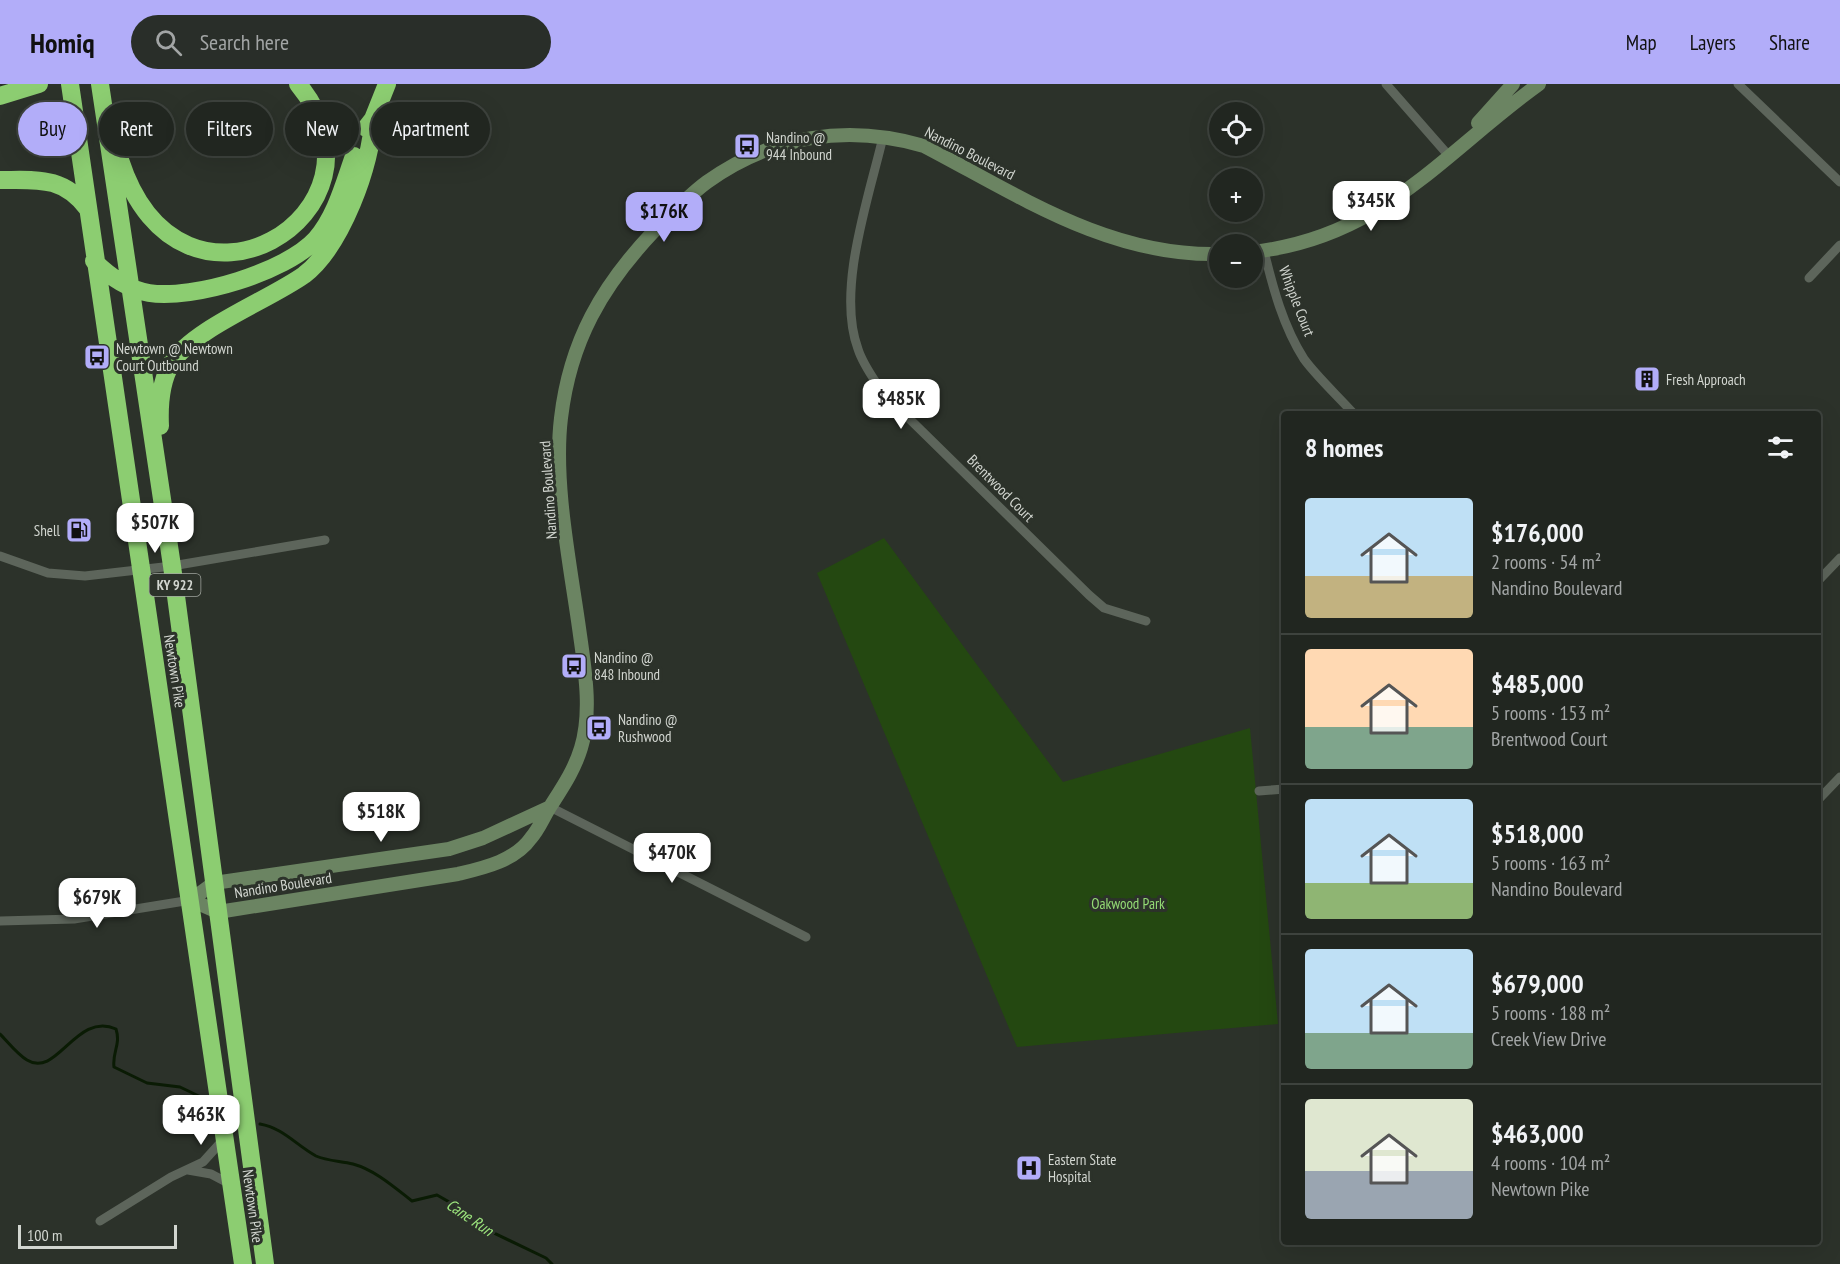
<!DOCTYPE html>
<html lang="en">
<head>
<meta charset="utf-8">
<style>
	body { margin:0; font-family:"PT Sans Narrow",sans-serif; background:#292e29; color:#f1f3f6; height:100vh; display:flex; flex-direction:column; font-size:22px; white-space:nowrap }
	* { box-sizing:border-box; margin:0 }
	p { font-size:20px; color:#a2a5a5 }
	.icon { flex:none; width:33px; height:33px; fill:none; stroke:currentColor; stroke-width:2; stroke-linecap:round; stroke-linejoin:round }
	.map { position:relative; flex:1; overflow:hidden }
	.sheet { position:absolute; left:1281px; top:327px; width:540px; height:834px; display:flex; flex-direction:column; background:#212620; border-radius:6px; box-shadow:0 6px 24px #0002,0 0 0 2px #3e433e }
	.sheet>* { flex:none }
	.banner { position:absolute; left:18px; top:18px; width:570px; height:54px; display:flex; gap:12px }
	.buttons { position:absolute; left:1209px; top:18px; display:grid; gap:12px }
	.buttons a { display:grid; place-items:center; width:54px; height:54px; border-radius:50%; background:#212620; box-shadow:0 6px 24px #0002,0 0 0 2px #3e433e; font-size:30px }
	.scale { position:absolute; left:18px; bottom:15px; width:159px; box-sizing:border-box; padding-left:6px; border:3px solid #d2d6d0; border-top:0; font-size:16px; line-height:21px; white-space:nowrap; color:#d2d6d0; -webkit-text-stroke:4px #2c322a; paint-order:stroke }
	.price { position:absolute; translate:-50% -51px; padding:0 14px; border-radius:12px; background:#fff; color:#222; font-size:20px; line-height:39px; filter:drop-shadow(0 2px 3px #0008) }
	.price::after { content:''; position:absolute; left:50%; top:36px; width:18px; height:14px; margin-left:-9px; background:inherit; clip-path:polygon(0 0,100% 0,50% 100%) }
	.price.active { background:#b2adf9; color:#111 }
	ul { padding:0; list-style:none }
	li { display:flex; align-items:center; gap:18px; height:150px; padding:0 24px }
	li+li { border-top:2px solid #3e433e }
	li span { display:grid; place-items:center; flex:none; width:168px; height:120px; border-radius:6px; color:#555 }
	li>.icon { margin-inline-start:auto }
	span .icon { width:72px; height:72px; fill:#fffc; stroke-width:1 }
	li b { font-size:26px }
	h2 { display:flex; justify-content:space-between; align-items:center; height:72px; padding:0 24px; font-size:26px }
	.tag { padding:0 21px; border-radius:27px; background:#212620; box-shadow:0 6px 24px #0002,0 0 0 2px #3e433e; font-size:21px; line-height:54px }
	.tag.active { background:#b2adf9; color:#111 }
	header { display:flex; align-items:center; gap:36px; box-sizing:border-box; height:84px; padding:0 30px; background:#b2adf9; color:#111 }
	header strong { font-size:28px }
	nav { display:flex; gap:33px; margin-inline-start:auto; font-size:21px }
	.search { width:420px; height:54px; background:#292e29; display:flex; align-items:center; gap:15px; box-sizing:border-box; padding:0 21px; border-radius:33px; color:#a2a5a5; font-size:22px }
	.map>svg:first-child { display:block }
</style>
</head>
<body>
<header>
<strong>Homiq</strong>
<div class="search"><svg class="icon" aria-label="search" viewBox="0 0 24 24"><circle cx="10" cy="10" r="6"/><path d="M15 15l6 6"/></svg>Search here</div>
<nav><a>Map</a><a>Layers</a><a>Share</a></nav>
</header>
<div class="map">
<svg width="1840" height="1180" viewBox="0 0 1840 1180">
	<rect width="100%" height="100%" fill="#2c322a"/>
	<!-- green -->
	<path fill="#244811" d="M 884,454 L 1063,698 L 1250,644 L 1278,940 L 1017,963 L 817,489 Z"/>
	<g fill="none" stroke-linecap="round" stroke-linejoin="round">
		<!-- stream -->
		<path stroke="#0a1b04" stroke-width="3" d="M 0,950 C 8,958 17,970 27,976 C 57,995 76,927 116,945 C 121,961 112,968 114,983 L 147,999 L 180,1003 L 207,1016
			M 260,1040 C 283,1044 296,1061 316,1072 C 327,1077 341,1077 353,1080 C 375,1086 394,1103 412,1117 L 437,1111 L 451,1119 L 471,1138 L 546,1174 L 552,1180"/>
		<!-- street -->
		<path stroke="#5d655b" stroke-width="9" d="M 1386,0 L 1449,72
			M 1738,0 L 1840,98
			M 883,53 C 869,113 836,206 858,265 C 863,281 874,295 883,309 L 1089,511 L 1104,524 L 1146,537
			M 1264,167 C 1273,204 1283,242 1304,275 C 1318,294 1338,312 1354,330
			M 1809,194 L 1840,161
			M 0,472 L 48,489 L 85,492 L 172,482 L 325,456
			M 1818,497 L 1840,474
			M 1259,707 L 1284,705
			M 1818,716 L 1840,693
			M 550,723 L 806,853
			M 0,837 L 74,835 L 191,816
			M 188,1086 L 211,1090 L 230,1100
			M 100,1137 L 171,1093 L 203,1078 L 222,1057"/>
		<!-- secondary -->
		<path stroke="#6b8462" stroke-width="14" d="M 1478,39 L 1513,0
			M 1252,168 C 1382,154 1442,70 1539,0
			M 550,723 L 483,754 L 449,765 L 214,799 L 191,816 L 218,828 L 458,790 C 483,784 515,777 531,754 C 539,745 543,734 550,723 C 562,704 574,687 581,664 C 592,628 585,587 580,551 C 571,484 553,400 561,334 C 570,257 602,202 654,147 C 671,130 688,112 707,98 C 772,51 848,40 924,62 C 1018,111 1109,173 1220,170"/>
		<!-- highway -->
		<path stroke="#8ccd71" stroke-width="18" d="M 70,0 L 243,1180
			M 100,0 L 172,482 L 265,1180
			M 0,12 L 39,0
			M 366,44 L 373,35 L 387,0
			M 120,76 C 181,264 404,128 298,0
			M 0,96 C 38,96 63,92 88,125
			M 94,177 C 110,193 127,205 149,209 C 193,216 286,188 316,155 C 336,132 344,100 354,72
			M 160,342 C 159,321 160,299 171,280 C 192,245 269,216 304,191 C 341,163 372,80 373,35"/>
	</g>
	<!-- icons -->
	<defs>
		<symbol id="bus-square" viewBox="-11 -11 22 22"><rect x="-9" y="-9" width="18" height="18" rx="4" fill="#b2adf9" stroke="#2c322a"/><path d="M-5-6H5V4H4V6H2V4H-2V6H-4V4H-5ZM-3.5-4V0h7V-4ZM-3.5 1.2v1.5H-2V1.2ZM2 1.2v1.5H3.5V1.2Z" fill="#111"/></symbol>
		<symbol id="building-square" viewBox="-11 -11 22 22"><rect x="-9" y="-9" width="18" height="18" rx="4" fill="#b2adf9" stroke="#2c322a"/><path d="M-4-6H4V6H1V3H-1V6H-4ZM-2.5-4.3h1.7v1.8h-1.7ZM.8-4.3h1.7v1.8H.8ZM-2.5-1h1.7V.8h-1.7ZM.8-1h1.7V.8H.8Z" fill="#111"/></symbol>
		<symbol id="fuel-square" viewBox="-11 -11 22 22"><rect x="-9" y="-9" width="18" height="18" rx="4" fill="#b2adf9" stroke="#2c322a"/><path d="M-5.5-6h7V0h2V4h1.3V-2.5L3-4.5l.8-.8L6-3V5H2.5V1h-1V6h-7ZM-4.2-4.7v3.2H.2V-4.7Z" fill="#111"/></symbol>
		<symbol id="hospital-square" viewBox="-11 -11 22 22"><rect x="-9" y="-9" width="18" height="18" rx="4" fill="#b2adf9" stroke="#2c322a"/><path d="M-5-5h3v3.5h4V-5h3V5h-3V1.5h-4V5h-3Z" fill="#111"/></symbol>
	</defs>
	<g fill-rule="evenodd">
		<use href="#bus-square" x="732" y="47" width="30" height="30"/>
		<use href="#bus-square" x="82" y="258" width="30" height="30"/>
		<use href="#building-square" x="1632" y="280" width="30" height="30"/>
		<use href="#fuel-square" x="64" y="431" width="30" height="30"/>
		<use href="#bus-square" x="559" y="567" width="30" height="30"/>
		<use href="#bus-square" x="584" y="629" width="30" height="30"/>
		<use href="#hospital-square" x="1014" y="1069" width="30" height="30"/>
	</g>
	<g text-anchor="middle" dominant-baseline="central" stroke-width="6" stroke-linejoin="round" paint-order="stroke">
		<!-- shield labels -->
		<rect fill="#2c322a" stroke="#a0a59e" stroke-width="1.5" x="149.5" y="490" width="51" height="22" rx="4.5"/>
		<g font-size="14" font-weight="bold" fill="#d2d6d0">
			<text x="175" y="501">KY 922</text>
		</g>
		<!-- poi labels -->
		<g font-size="15" fill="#d2d6d0" stroke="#2c322a" text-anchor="start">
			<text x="766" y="53">Nandino @<tspan x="766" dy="17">944 Inbound</tspan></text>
			<text x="116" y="264">Newtown @ Newtown<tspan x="116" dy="17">Court Outbound</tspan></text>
			<text x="1666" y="295">Fresh Approach</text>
			<text x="60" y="446" text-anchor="end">Shell</text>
			<text x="594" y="573">Nandino @<tspan x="594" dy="17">848 Inbound</tspan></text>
			<text x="618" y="635">Nandino @<tspan x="618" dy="17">Rushwood</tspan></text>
			<text x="1048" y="1075">Eastern State<tspan x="1048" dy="17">Hospital</tspan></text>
		</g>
		<!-- street labels -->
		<g font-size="15" fill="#d2d6d0" stroke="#2c322a">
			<text transform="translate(970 69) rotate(27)">Nandino Boulevard</text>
			<text transform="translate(1297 217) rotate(69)">Whipple Court</text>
			<text transform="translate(1001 404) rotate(45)">Brentwood Court</text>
			<text transform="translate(548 406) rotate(-94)">Nandino Boulevard</text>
			<text transform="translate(175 587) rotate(81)">Newtown Pike</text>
			<text transform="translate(283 801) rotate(-9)">Nandino Boulevard</text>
			<text transform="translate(253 1122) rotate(82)">Newtown Pike</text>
		</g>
		<!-- park labels -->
		<g font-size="15" fill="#93db74" stroke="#2c322a">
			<text x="1128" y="819">Oakwood Park</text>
		</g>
		<!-- water labels -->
		<g font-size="16" font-style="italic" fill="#9ce47d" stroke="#2c322a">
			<text transform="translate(470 1133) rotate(34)">Cane Run</text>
		</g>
	</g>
</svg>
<div class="buttons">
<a><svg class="icon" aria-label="locate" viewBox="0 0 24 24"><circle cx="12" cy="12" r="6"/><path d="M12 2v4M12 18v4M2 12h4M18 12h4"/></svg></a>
<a>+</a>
<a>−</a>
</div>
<div class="scale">100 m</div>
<b class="price" style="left:1371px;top:148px">$345K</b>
<b class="price active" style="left:664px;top:159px">$176K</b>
<b class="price" style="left:901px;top:346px">$485K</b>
<b class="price" style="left:155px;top:470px">$507K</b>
<b class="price" style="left:381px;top:759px">$518K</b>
<b class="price" style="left:672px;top:800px">$470K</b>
<b class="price" style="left:97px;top:845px">$679K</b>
<b class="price" style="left:201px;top:1062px">$463K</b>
<div class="banner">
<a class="tag active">Buy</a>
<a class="tag">Rent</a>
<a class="tag">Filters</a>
<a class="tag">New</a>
<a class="tag">Apartment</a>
</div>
<section class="sheet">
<h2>8 homes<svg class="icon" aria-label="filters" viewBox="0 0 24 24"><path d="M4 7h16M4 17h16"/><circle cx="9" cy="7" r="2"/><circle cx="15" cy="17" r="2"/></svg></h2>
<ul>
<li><span style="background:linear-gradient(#bfe0f5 65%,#c2b280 0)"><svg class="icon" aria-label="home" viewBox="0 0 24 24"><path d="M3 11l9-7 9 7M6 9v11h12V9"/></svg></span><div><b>$176,000</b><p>2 rooms · 54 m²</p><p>Nandino Boulevard</p></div></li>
<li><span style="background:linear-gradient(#ffd9b3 65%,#7fa58c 0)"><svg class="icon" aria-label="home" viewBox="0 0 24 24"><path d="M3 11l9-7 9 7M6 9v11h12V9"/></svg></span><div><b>$485,000</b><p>5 rooms · 153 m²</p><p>Brentwood Court</p></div></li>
<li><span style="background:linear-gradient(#bfe0f5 70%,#8fb573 0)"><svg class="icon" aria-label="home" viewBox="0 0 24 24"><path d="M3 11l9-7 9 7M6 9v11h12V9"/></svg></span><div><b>$518,000</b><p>5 rooms · 163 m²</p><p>Nandino Boulevard</p></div></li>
<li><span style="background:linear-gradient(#bfe0f5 70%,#7fa58c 0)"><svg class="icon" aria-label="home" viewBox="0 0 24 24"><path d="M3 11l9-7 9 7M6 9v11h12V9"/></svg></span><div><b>$679,000</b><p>5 rooms · 188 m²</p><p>Creek View Drive</p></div></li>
<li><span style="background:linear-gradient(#dfe7d0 60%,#9aa5b1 0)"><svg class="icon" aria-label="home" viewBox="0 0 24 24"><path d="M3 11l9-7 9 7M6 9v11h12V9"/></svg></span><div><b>$463,000</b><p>4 rooms · 104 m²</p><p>Newtown Pike</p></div></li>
</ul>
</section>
</div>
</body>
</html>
